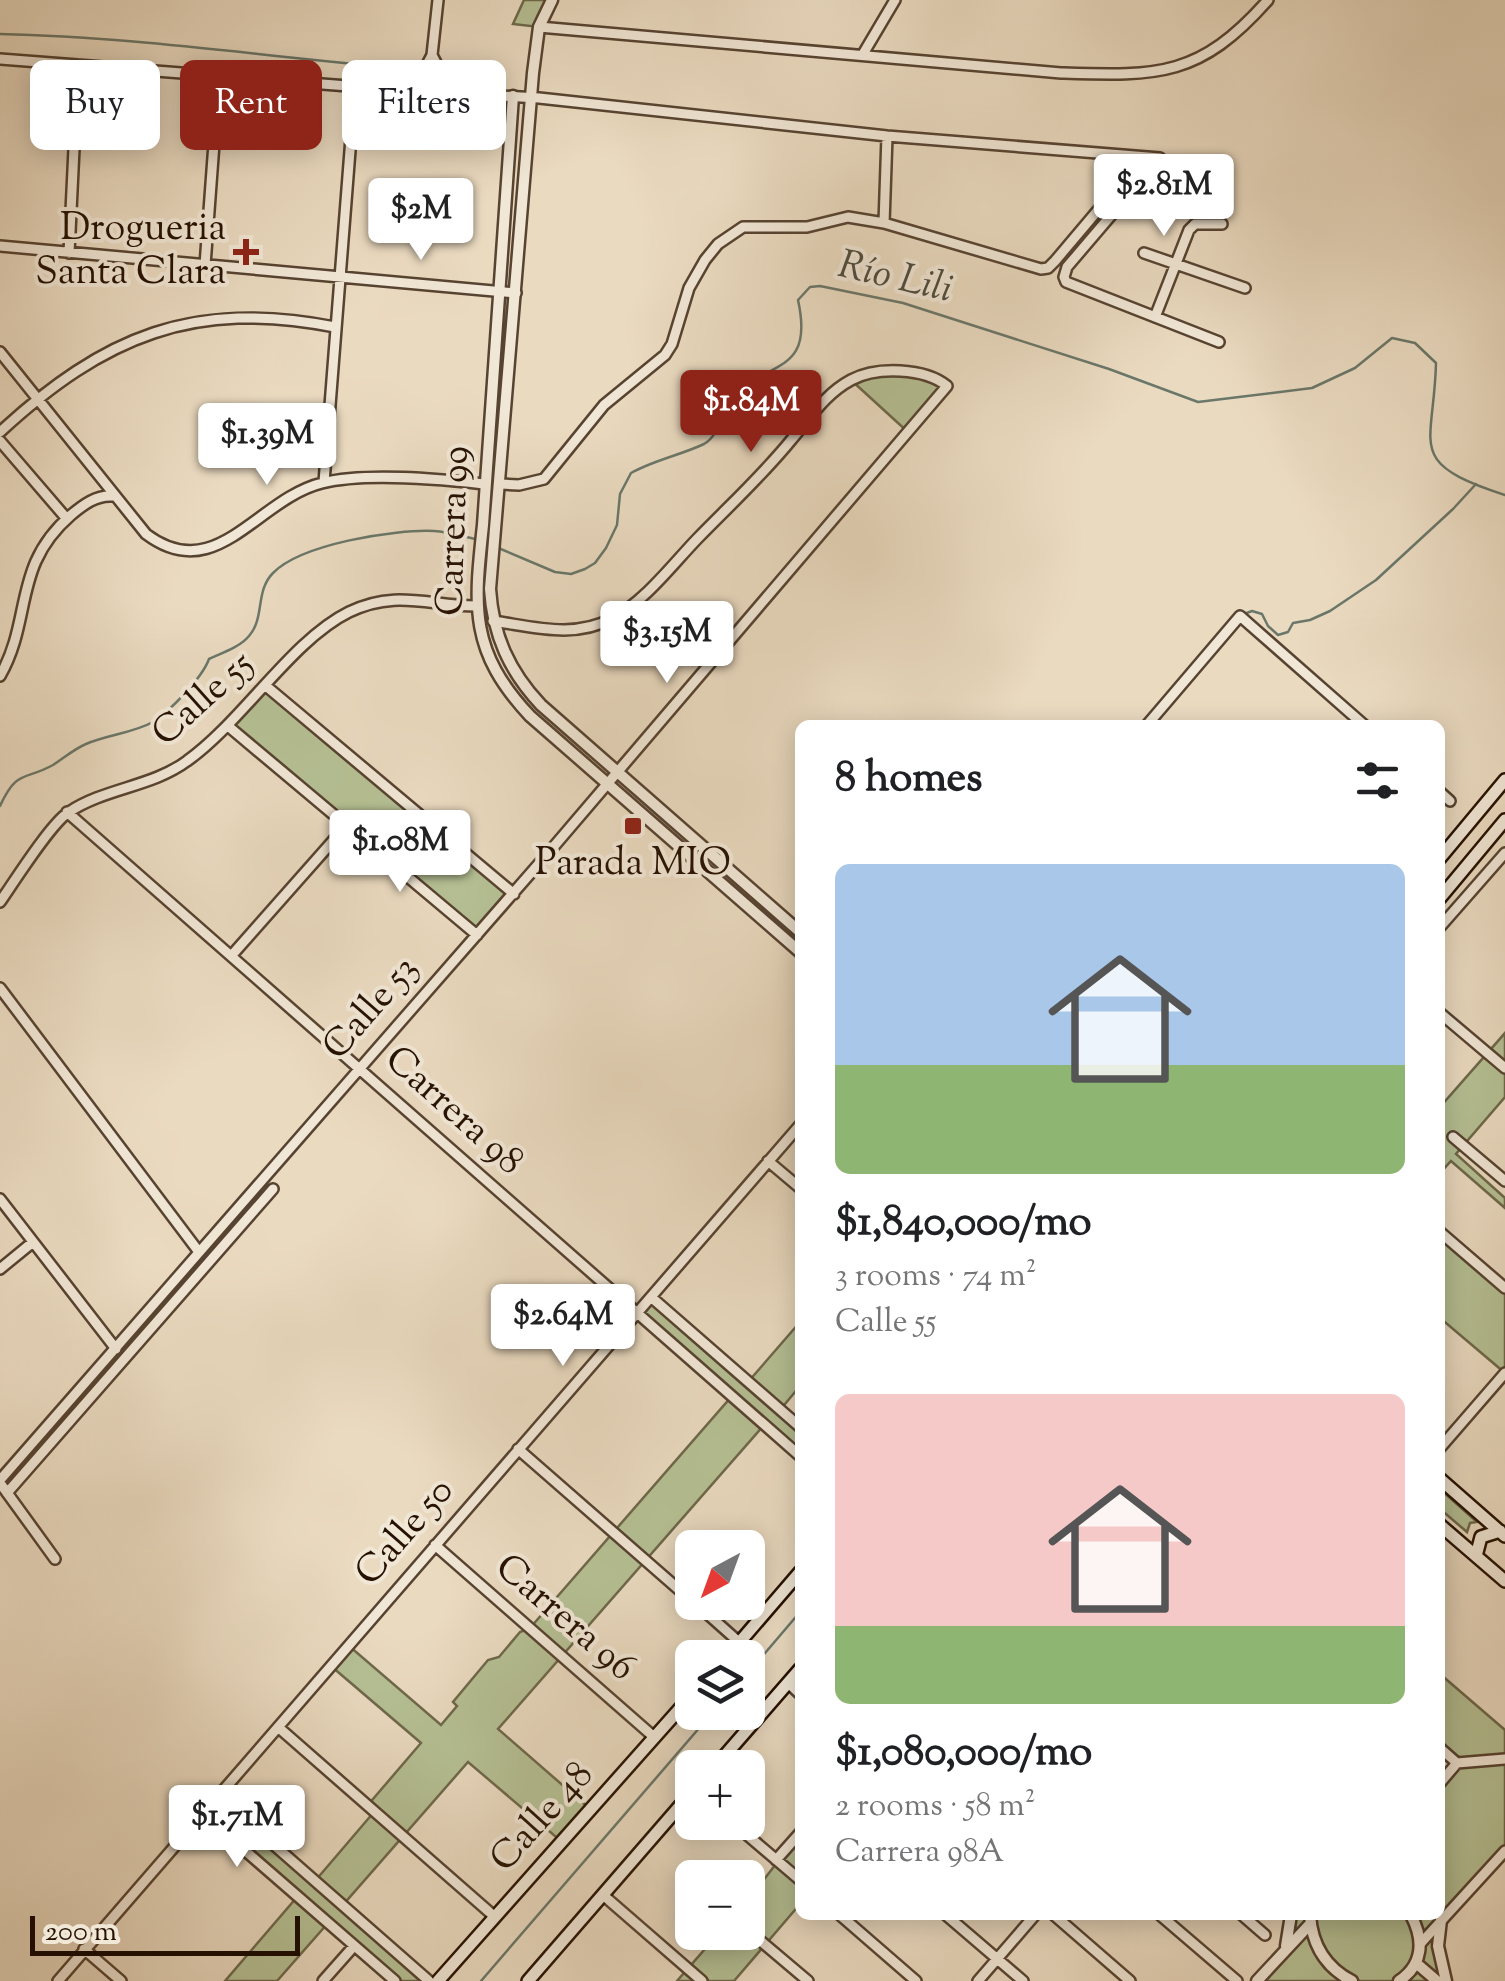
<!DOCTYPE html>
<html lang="en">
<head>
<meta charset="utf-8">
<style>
	body { margin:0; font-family:"Sorts Mill Goudy",serif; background:#f6f6f6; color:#202124; height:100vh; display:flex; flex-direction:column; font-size:38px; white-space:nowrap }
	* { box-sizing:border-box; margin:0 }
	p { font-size:32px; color:#757577 }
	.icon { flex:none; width:55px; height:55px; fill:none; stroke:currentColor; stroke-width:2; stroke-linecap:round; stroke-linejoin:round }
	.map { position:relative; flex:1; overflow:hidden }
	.sheet { position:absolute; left:795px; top:720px; width:650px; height:1200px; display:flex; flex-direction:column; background:#fff; border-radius:15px; box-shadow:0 5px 25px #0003 }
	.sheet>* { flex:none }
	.top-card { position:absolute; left:30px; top:60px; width:615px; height:90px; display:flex; gap:20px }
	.needle { width:65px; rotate:221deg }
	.fabs { position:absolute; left:675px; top:1530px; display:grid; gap:20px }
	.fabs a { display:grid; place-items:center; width:90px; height:90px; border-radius:15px; background:#fff; box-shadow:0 5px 25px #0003; font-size:50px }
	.scale { position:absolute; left:30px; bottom:25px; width:270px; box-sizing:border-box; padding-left:10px; border:5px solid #261101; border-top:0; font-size:28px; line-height:35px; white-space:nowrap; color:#261101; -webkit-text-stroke:8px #f1e7d6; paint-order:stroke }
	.price { position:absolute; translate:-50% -85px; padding:0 22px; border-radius:10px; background:#fff; color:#222; font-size:32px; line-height:65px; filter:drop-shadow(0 2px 5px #0008) }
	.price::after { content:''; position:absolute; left:50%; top:60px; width:30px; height:22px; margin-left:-15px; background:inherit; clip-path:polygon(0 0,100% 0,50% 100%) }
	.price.selected { background:#8f2418; color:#fff }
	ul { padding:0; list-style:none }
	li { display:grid; align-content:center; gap:20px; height:530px; padding:0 40px }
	li span { display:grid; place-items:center; height:310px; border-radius:15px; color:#555 }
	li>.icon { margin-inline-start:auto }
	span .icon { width:180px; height:180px; fill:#fffc; stroke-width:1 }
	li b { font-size:42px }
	h2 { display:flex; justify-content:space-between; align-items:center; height:120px; padding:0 40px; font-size:42px }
	.pill { padding:0 35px; border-radius:15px; background:#fff; box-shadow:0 5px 25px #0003; font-size:35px; line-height:90px }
	.pill.selected { background:#8f2418; color:#fff }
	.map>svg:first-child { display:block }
</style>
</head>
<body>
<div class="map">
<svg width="1505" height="1981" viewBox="0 0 1505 1981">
	<rect width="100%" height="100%" fill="#eadac0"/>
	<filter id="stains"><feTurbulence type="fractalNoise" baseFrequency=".002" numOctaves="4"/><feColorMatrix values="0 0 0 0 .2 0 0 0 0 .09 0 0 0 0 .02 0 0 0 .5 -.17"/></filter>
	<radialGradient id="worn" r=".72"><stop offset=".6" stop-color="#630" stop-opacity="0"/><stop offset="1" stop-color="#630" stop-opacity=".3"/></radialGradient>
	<!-- green -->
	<path fill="#b5c094" stroke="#6e684a" stroke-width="2.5" d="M 524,0 L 552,0 L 539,27 L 513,24 Z
		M 906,372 L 944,383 L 909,433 L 851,380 Z
		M 266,686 L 514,894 L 477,935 L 228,726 Z
		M 1505,1033 L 1505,1097 L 1456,1154 L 1505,1198 L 1505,1208 L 1451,1161 L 1440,1173 L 1440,1107 Z
		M 1440,1232 L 1505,1288 L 1505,1373 L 1440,1318 Z
		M 651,1297 L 748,1382 L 800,1322 L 800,1386 L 780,1410 L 800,1427 L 800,1456 L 764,1425 L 498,1729 L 590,1809 L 562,1842 L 468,1762 L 343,1905 L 429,1981 L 395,1981 L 328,1923 L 277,1981 L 225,1981 L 297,1897 L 203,1814 L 218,1796 L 315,1881 L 374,1812 L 367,1806 L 421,1743 L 331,1666 L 348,1645 L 441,1725 L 457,1706 L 453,1702 L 488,1660 L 499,1657 L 520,1632 L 530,1628 L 731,1397 L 636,1314 Z
		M 1440,1489 L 1477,1522 L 1470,1523 L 1467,1532 L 1440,1509 Z
		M 1440,1674 L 1505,1730 L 1505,1851 L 1441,1920 L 1439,1933 L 1446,1981 L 1257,1981 L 1284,1952 L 1291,1915 L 1440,1915 L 1440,1783 L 1457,1763 L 1440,1748 Z
		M 800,1833 L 800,1904 L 734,1981 L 677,1981 L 719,1933 L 748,1932 L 748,1900 Z"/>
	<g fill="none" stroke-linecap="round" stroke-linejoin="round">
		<!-- stream -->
		<path stroke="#6a7769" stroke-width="2.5" d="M 0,34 C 141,37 281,59 422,70
			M 444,73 L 472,78
			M 496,547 L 555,572 L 571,574 L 585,569 L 595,563 L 606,548 L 617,525 L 620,494 L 631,473 C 654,460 681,455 704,444 C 720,435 721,412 732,399 C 765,359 815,377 798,300 L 810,287 L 820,286 L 903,303 L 1109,369 L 1198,402 L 1312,388 L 1355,368 L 1392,338 L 1415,343 L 1436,363 C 1434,448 1404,462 1505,495
			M 1244,614 L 1252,611 L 1262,614 L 1268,626 L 1278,635 L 1288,632 L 1293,623 L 1310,620 L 1330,611 L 1376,580 L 1453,509 L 1476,484
			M 0,806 C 17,769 24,781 53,765 C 64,758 74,749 86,744 C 107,735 133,733 153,722 C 171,710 202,678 209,659 C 222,653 240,647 249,636 C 265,618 255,591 273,573 C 301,544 395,529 434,531 C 449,532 465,537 480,540
			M 748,1673 L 800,1612
			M 481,1981 L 713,1712"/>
		<defs>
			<path id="minor" d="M 539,27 L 1061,73 C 1158,76 1199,78 1268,0
				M 863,54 L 895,0
				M 432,55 L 451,91
				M 0,59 L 413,91 L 539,98 L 887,136 L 1160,158
				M 413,91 L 432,55 L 438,0
				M 887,136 L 884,223 L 1041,269 L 1048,268 L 1055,261 L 1142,158
				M 1160,158 L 1067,267 L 1064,277 L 1066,282 L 1219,342
				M 0,246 L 516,293
				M 69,253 L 78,65
				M 1144,253 L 1245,288
				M 205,265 L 219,76
				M 1155,317 L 1189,230 L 1195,224 L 1222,224
				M 0,352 L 146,534 C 216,587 257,499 322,483 C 366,472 439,479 484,484
				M 0,432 C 104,336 194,299 335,327
				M 0,441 L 67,519
				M 324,482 L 355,87
				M 501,484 L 519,485 L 544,479 L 604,405 L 665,355 L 672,344 L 689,288 L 705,260 L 718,244 L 743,227 L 807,227 L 848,217 L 884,223
				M 0,676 C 33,618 12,566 71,515 C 83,505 96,495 112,496
				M 266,686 L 514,894
				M 1147,725 L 1240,616 L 1364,725
				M 228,726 L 477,935
				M 1440,792 L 1450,801
				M 67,812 L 800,1456
				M 0,902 C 14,882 51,823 69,812 C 105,788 152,787 187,761 C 242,722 292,640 349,612 C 396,589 429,606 476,606
				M 1440,927 L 1505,853
				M 232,955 L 347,825
				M 0,988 L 199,1252
				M 1440,1013 L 1505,1068
				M 1453,1137 L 1505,1181
				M 768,1161 L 800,1188
				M 0,1199 L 116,1349
				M 1440,1232 L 1505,1288
				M 0,1269 L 33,1242
				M 651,1297 L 800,1427
				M 1440,1448 L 1505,1373
				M 518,1449 L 692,1601
				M 0,1480 L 550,851 L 947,386 C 925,368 877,366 851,380 C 825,394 811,417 792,439 C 763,475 729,506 697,539 C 672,565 645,601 613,618 C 574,639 535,627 493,621
				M 0,1483 L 55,1559
				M 7,1493 L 273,1189
				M 435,1545 L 654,1737
				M 694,1602 L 739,1642
				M 788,1683 L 800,1694
				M 278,1727 L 495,1917
				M 1440,1748 L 1457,1763
				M 1440,1783 L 1457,1763 L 1505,1759
				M 218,1796 L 429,1981
				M 203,1814 L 395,1981
				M 732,1822 L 800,1880
				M 776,1860 L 800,1833
				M 603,1895 L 702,1981
				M 840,1915 L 916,1981
				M 946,1915 L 1023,1981
				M 1054,1915 L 1130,1981
				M 1160,1915 L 1237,1981
				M 1242,1915 L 1265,1935
				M 756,1937 L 808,1981
				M 1421,1943 L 1505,1851
				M 84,1949 L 121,1981
				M 58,1981 L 800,1125
				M 323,1981 L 354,1946
				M 978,1981 L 1035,1915"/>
			<path id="tertiary" d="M 552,0 L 539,27 L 533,73 L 490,589 C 493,635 509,671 541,705 L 800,932
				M 513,96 L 483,525 C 474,607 469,651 530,716 L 800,952
				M 1310,1915 C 1312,1945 1325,1967 1352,1981
				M 1441,1920 L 1438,1946 L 1446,1981
				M 1286,1946 L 1291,1915
				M 1416,1963 L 1437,1981
				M 1257,1981 L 1311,1923
				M 1399,1981 C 1424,1964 1424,1940 1411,1915"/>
			<path id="secondary" d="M 1440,858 L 1505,780
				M 1440,898 L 1505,820
				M 1440,1479 L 1505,1536
				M 1440,1525 L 1505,1581
				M 1476,1556 L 1481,1537 L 1500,1531
				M 726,1658 L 800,1572
				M 714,1768 L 800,1669
				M 438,1981 L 692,1695
				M 528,1981 L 692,1792"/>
		</defs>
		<!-- minor casing -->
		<use href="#minor" stroke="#574331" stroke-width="14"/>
		<!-- tertiary casing -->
		<use href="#tertiary" stroke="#574331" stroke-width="15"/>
		<!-- secondary casing -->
		<use href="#secondary" stroke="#261101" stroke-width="16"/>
		<!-- minor -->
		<use href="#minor" stroke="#f1e7d6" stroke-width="9"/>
		<!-- tertiary -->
		<use href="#tertiary" stroke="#f1e7d6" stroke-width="10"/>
		<!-- secondary -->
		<use href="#secondary" stroke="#f1e7d6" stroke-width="11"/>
	</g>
	<!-- markers -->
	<g fill="#8f2418" stroke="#f1e7d6" stroke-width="4">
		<path d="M241 237h10v10h10v10h-10v10h-10v-10h-10v-10h10z"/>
		<rect x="623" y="816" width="20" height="20" rx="5"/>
	</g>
	<g text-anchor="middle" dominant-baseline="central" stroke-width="8" stroke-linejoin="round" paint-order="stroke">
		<!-- poi labels -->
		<g font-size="38" fill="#261101" stroke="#f1e7d6" text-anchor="end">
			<text x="226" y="230">Drogueria<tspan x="226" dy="44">Santa Clara</tspan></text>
			<text x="633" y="865" text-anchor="middle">Parada MIO</text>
		</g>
		<!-- street labels -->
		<g font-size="38" fill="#261101" stroke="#f1e7d6">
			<text transform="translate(455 531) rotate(-88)">Carrera 99</text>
			<text transform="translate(204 700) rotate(-42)">Calle 55</text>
			<text transform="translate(372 1009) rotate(-49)">Calle 53</text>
			<text transform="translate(453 1112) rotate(42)">Carrera 98</text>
			<text transform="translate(406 1533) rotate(-49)">Calle 50</text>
			<text transform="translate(564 1619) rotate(41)">Carrera 96</text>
			<text transform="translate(543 1818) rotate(-48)">Calle 48</text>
		</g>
		<!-- water labels -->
		<g font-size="40" font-style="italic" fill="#4e4c3e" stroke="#f1e7d6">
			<text transform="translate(895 279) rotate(13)">Río Lili</text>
		</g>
	</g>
	<rect width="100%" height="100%" filter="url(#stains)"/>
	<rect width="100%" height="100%" fill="url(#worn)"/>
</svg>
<div class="fabs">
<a><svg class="needle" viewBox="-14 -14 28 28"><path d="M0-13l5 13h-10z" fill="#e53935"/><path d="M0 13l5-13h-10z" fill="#757577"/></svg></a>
<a><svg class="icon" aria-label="layers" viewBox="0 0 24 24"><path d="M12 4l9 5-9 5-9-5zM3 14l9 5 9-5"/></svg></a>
<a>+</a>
<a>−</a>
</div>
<div class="scale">200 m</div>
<b class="price" style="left:1164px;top:239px">$2.81M</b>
<b class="price" style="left:421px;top:263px">$2M</b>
<b class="price selected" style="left:751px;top:455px">$1.84M</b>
<b class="price" style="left:267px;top:488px">$1.39M</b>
<b class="price" style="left:667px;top:686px">$3.15M</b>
<b class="price" style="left:400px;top:895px">$1.08M</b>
<b class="price" style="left:563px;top:1369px">$2.64M</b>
<b class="price" style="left:237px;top:1870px">$1.71M</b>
<div class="top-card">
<a class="pill">Buy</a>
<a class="pill selected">Rent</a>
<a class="pill">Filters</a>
</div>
<section class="sheet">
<h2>8 homes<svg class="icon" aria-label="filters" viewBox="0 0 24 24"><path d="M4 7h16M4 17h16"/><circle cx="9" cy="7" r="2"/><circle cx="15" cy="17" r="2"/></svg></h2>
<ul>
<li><span style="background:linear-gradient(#a9c7e8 65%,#8fb573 0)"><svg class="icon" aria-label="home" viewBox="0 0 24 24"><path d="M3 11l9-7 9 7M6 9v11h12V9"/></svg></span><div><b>$1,840,000/mo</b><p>3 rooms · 74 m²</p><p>Calle 55</p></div></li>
<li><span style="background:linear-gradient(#f6c9c9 75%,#8fb573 0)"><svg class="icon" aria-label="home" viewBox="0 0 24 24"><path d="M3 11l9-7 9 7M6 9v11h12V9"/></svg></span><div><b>$1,080,000/mo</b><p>2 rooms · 58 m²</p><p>Carrera 98A</p></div></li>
</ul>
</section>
</div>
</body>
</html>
